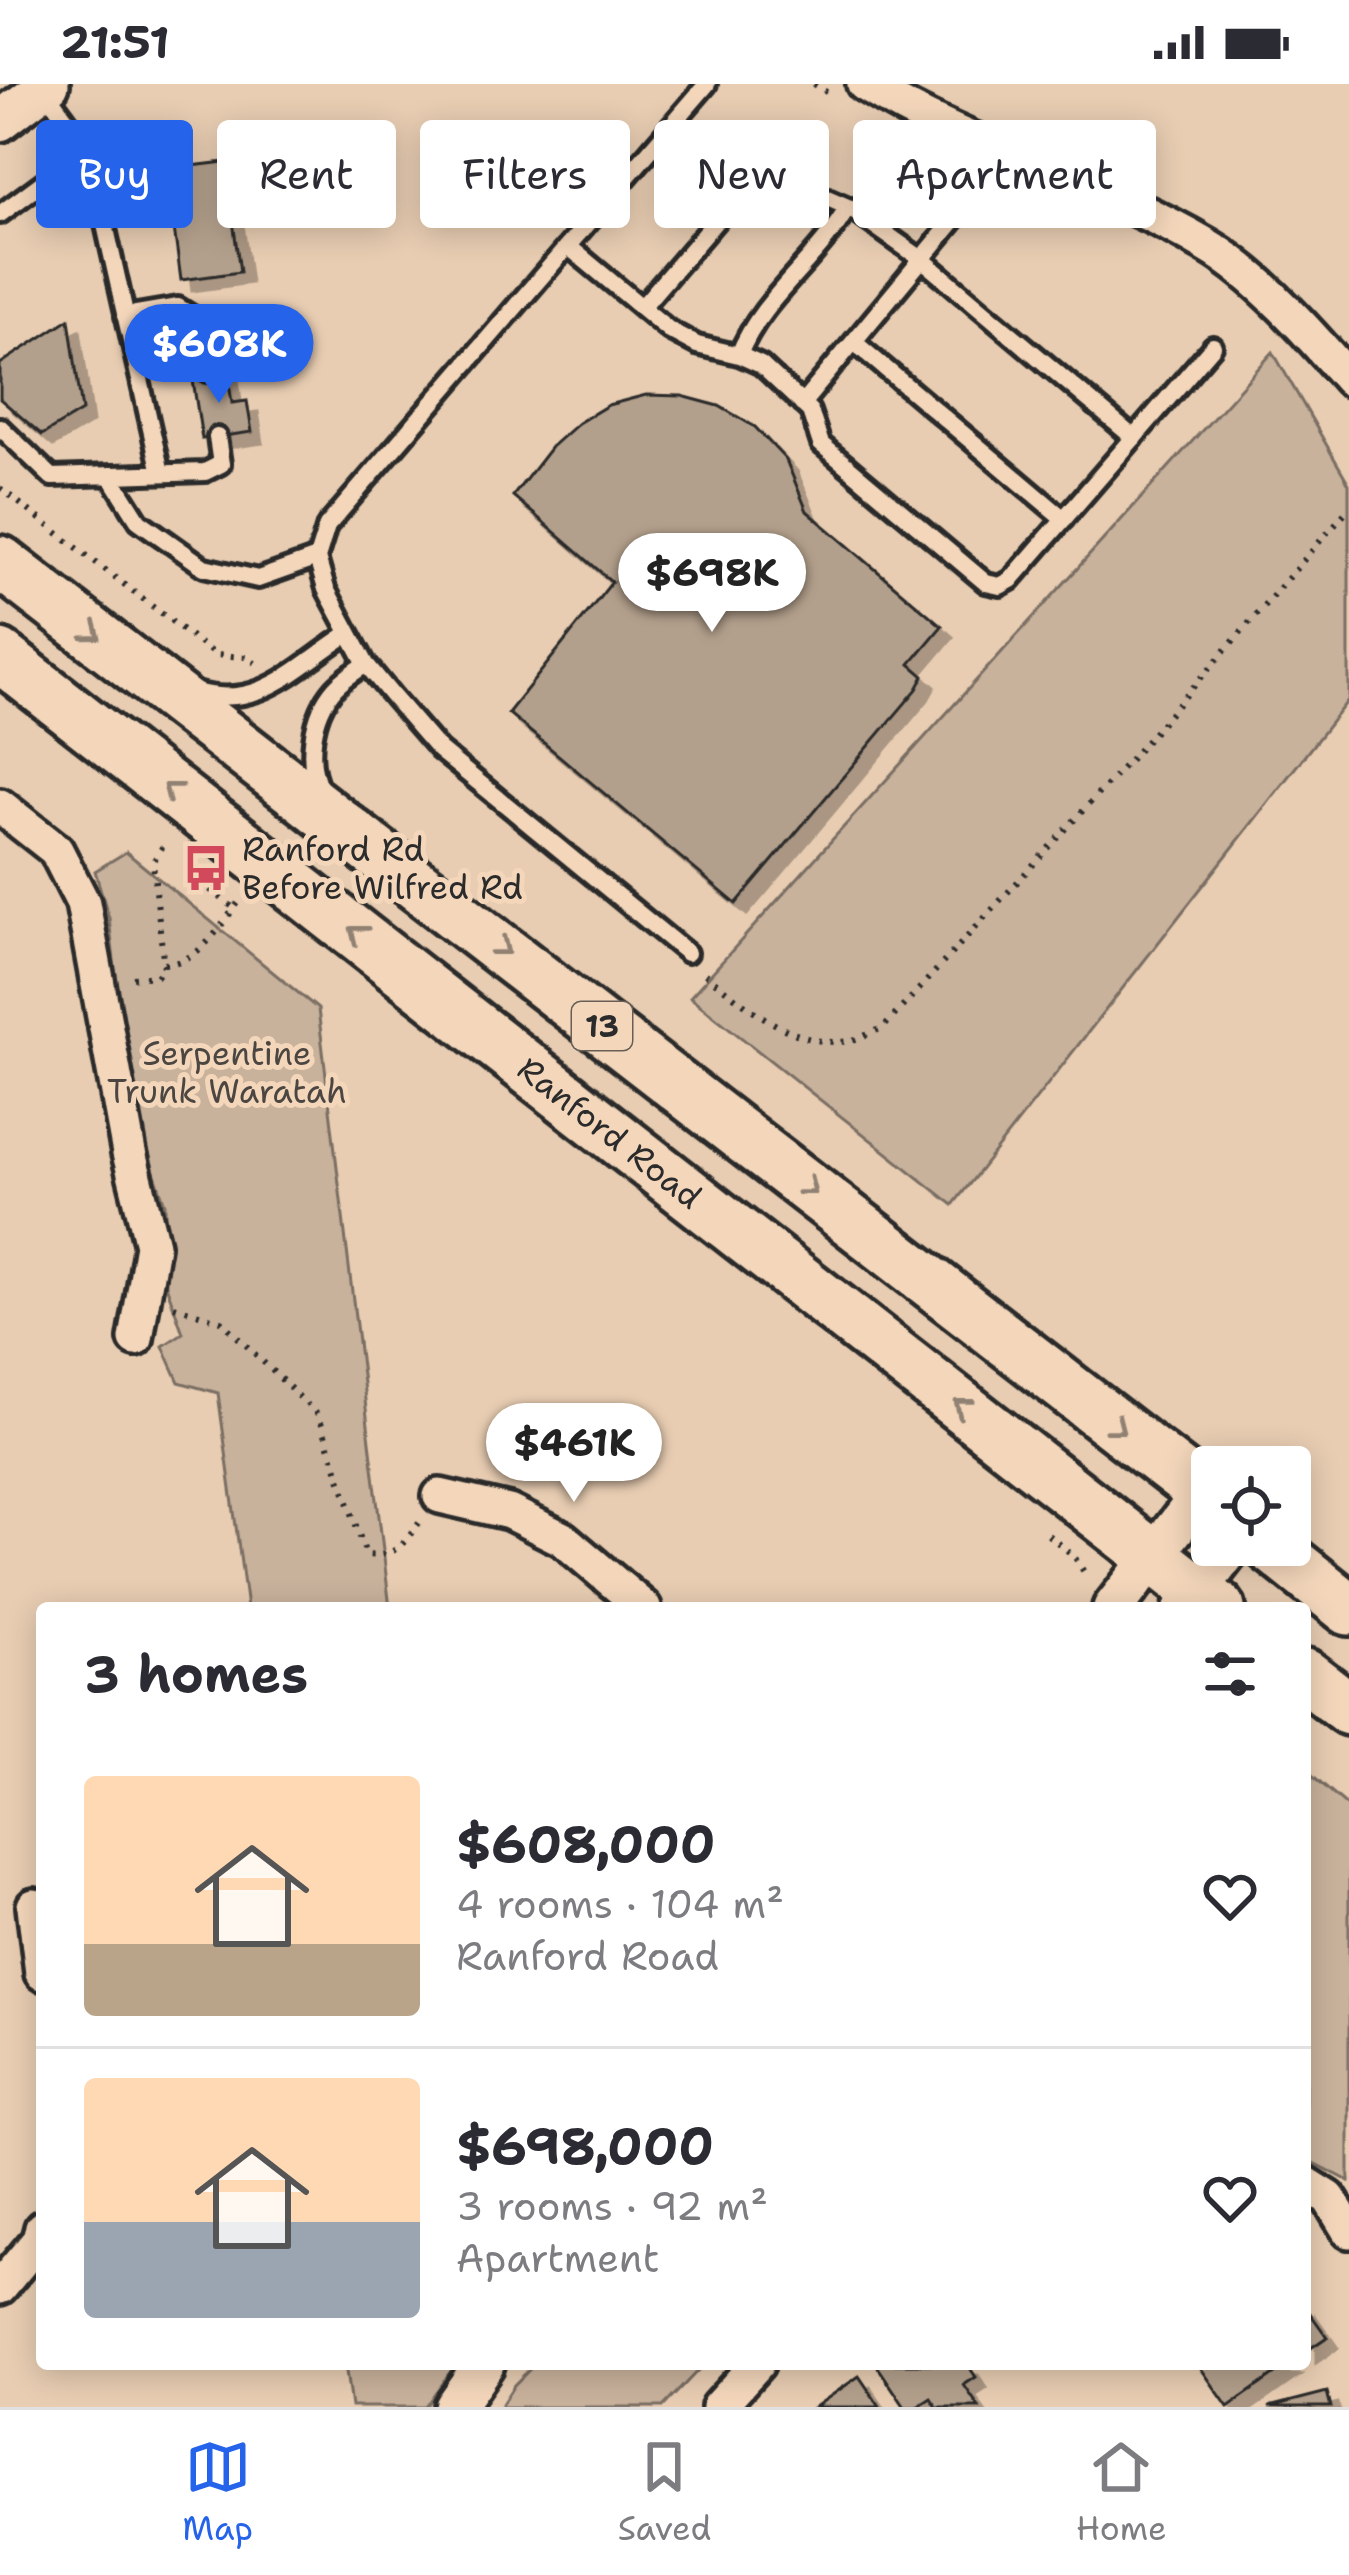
<!DOCTYPE html>
<html lang="en">
<head>
<meta charset="utf-8">
<style>
	body { margin:0; font-family:"Shantell Sans",sans-serif; background:#f2f2f3; color:#2b2b33; height:100vh; display:flex; flex-direction:column; font-size:45px; white-space:nowrap }
	* { box-sizing:border-box; margin:0 }
	p { font-size:39px; color:#7c7c81 }
	.icon { flex:none; width:66px; height:66px; fill:none; stroke:currentColor; stroke-width:2; stroke-linecap:round; stroke-linejoin:round }
	.map { position:relative; flex:1; overflow:hidden }
	.details { position:absolute; left:36px; top:1518px; width:1275px; height:768px; display:flex; flex-direction:column; background:#fff; border-radius:12px; box-shadow:0 6px 30px #0003 }
	.details>* { flex:none }
	.top-card { position:absolute; left:36px; top:36px; width:1278px; height:108px; display:flex; gap:24px }
	.tools { position:absolute; left:1191px; top:1362px; display:grid; gap:24px }
	.tools a { display:grid; place-items:center; width:120px; height:120px; border-radius:12px; background:#fff; box-shadow:0 6px 30px #0003; font-size:60px }
	.price { position:absolute; translate:-50% -102px; padding:0 27px; border-radius:42px; background:#fff; color:#222; font-size:39px; line-height:78px; filter:drop-shadow(0 3px 6px #0008) }
	.price::after { content:''; position:absolute; left:50%; top:72px; width:36px; height:27px; margin-left:-18px; background:inherit; clip-path:polygon(0 0,100% 0,50% 100%) }
	.price.active { background:#2563eb; color:#fff }
	ul { padding:0; list-style:none }
	li { display:flex; align-items:center; gap:36px; height:300px; padding:0 48px }
	li+li { border-top:3px solid #e1e1e2 }
	li span { display:grid; place-items:center; flex:none; width:336px; height:240px; border-radius:12px; color:#555 }
	li>.icon { margin-inline-start:auto }
	span .icon { width:144px; height:144px; fill:#fffc; stroke-width:1 }
	li b { font-size:51px }
	h2 { display:flex; justify-content:space-between; align-items:center; height:144px; padding:0 48px; font-size:51px }
	.pill { padding:0 42px; border-radius:12px; background:#fff; box-shadow:0 6px 30px #0003; font-size:42px; line-height:108px }
	.pill.active { background:#2563eb; color:#fff }
	.status { display:flex; justify-content:space-between; align-items:center; height:84px; padding:0 60px; background:#fff; direction:ltr }
	.status svg { height:33px; fill:currentColor }
	.menu { display:flex; justify-content:space-around; align-items:center; height:168px; border-top:3px solid #e1e1e2; background:#fff; font-size:33px; color:#7c7c81 }
	.menu a { display:grid; justify-items:center; gap:6px }
	.menu .active { color:#2563eb }
	.map>svg:first-child { display:block }
</style>
</head>
<body>
<div class="status"><b>21:51</b><svg viewBox="0 0 49 12"><path d="M0 12V9h3v3zM5 12V6h3v6zM10 12V3h3v9zM15 12V0h3v12zM26 1h20v11H26zM47 4h2v5h-2z"/></svg></div>
<div class="map">
<svg width="1349" height="2323" viewBox="0 0 1349 2323">
	<defs>
		<filter id="shadow"><feDropShadow dx="11" dy="11" stdDeviation="0" flood-color="#0004"/></filter>
	</defs>
	<rect width="100%" height="100%" fill="#e8cdb2"/>
	<filter id="ink" filterUnits="userSpaceOnUse"><feTurbulence type="fractalNoise" baseFrequency=".00833" numOctaves="2"/><feDisplacementMap in="SourceGraphic" scale="24" xChannelSelector="R" yChannelSelector="G"/><feConvolveMatrix kernelMatrix="1 2 1 2 8 2 1 2 1" color-interpolation-filters="sRGB"/></filter>
	<g filter="url(#ink)">
		<!-- green -->
		<path fill="#c9b29c" stroke="#7a6e64" stroke-width="3" d="M 1273,268 L 1349,400 L 1349,615 L 953,1121 L 690,913 Z
			M 126,768 L 318,925 L 390,1524 L 247,1524 L 218,1309 L 179,1298 L 163,1262 L 183,1249 L 166,1201 L 165,1120 L 131,1019 L 109,834 L 95,787 Z
			M 1305,1685 L 1349,1723 L 1349,2097 L 1305,2074 Z
			M 345,2280 L 456,2280 L 425,2323 L 351,2323 Z
			M 535,2280 L 704,2280 L 663,2323 L 500,2323 L 514,2301 Z"/>
		<!-- building -->
		<path fill="#b3a08c" stroke="#2b2b2b" stroke-width="3" filter="url(#shadow)" d="M 225,78 L 240,188 L 181,196 L 166,85 Z
			M 69,235 L 82,327 L 42,351 L 0,315 L 0,280 Z
			M 227,285 L 232,319 L 247,317 L 252,348 L 202,355 L 192,290 Z
			M 646,311 L 682,312 L 719,322 L 755,343 L 786,376 L 807,427 L 942,542 L 910,580 L 924,592 L 917,605 L 736,820 L 508,629 L 612,498 L 513,412 L 551,363 L 578,339 L 608,321 Z
			M 1305,2222 L 1327,2253 L 1305,2268 Z
			M 876,2280 L 967,2280 L 976,2293 L 964,2301 L 979,2323 L 937,2323 L 931,2314 L 917,2323 L 905,2323 Z
			M 1198,2280 L 1289,2280 L 1228,2323 Z
			M 859,2292 L 880,2323 L 815,2323 Z
			M 1327,2308 L 1331,2323 L 1269,2323 Z"/>
		<g fill="none" stroke-linecap="round" stroke-linejoin="round">
			<defs>
				<path id="service" d="M 44,5 L 88,65 L 161,389
					M 0,130 L 88,65
					M 568,162 L 669,246 L 697,261 L 739,271 L 761,281 L 810,327 L 821,360 L 986,499 L 1000,502 L 1011,496 L 1213,262
					M 642,223 L 750,97 L 760,90 L 772,90 L 848,123 L 923,176 L 1134,354
					M 125,232 L 178,223 L 200,237 L 208,288
					M 854,258 L 1064,435
					M 739,271 C 761,214 818,176 848,123
					M 802,320 L 1008,71
					M 0,343 L 52,393 L 205,388 L 221,380 L 217,353
					M 110,391 L 139,437 L 204,483 L 258,495 L 317,474
					M 196,608 C 261,627 297,582 348,550
					M 321,706 C 305,678 312,630 335,604 C 343,595 356,587 366,580
					M 687,869 L 439,666 L 394,614 L 366,580 L 326,505 L 317,474 L 327,442 L 707,0"/>
				<path id="minor" d="M 864,0 C 972,68 1099,97 1208,162 C 1258,191 1311,251 1349,295
					M 0,722 L 56,766 L 83,819 L 129,1069 L 152,1161 L 136,1255
					M 440,1412 L 509,1428 L 563,1455 L 644,1524
					M 34,1822 L 42,1889
					M 1305,2099 L 1329,2114 L 1349,2147
					M 0,2203 L 39,2156 L 42,2144
					M 718,2323 L 757,2280"/>
				<path id="tertiary" d="M 0,37 L 49,0
					M 1113,1524 L 1202,1409
					M 1184,1524 L 1233,1461
					M 454,2323 L 484,2280"/>
				<g id="primary">
					<path d="M 0,478 L 1212,1416"/>
					<path id="s1" d="M 0,572 L 1219,1524"/>
					<path d="M 1269,1461 L 1349,1525"/>
					<path d="M 1305,1591 L 1349,1625"/>
				</g>
			</defs>
			<!-- service casing -->
			<use href="#service" stroke="#2b2b2b" stroke-width="26"/>
			<!-- minor casing -->
			<use href="#minor" stroke="#2b2b2b" stroke-width="42"/>
			<!-- tertiary casing -->
			<use href="#tertiary" stroke="#2b2b2b" stroke-width="48"/>
			<!-- primary casing -->
			<use href="#primary" stroke="#2b2b2b" stroke-width="60"/>
			<!-- path -->
			<path stroke="#2b2b2b" stroke-width="6" stroke-dasharray="3 9" stroke-linecap="butt" d="M 814,0 L 831,11
				M 0,404 L 215,571 L 246,573 L 255,579
				M 191,791 L 234,824
				M 164,880 C 201,879 221,840 242,814
				M 705,890 C 745,920 793,965 848,957 C 859,955 872,948 883,944 L 1135,670 L 1349,424
				M 133,894 L 157,892 L 164,884 L 153,778 L 166,757
				M 174,1222 L 221,1237 L 319,1332 L 366,1471 C 395,1474 403,1460 419,1439
				M 1048,1451 L 1074,1472 L 1087,1493"/>
			<!-- service -->
			<use href="#service" stroke="#f4d7bb" stroke-width="16"/>
			<!-- minor -->
			<use href="#minor" stroke="#f4d7bb" stroke-width="33"/>
			<!-- tertiary -->
			<use href="#tertiary" stroke="#f4d7bb" stroke-width="39"/>
			<!-- primary -->
			<use href="#primary" stroke="#f4d7bb" stroke-width="51"/>
		</g>
		<!-- one-way arrows -->
		<defs><path id="oneway-chevron" d="M-2-3.5L2.5 0L-2 3.5" fill="none" stroke-width="1.6" stroke-linecap="round" stroke-linejoin="round" transform="scale(3)"/></defs>
		<g stroke="#908173">
			<use href="#oneway-chevron" transform="translate(93 549) rotate(37)"/>
			<use href="#oneway-chevron" transform="translate(171 706) rotate(-142)"/>
			<use href="#oneway-chevron" transform="translate(357 849) rotate(-142)"/>
			<use href="#oneway-chevron" transform="translate(502 864) rotate(38)"/>
			<use href="#oneway-chevron" transform="translate(809 1104) rotate(38)"/>
			<use href="#oneway-chevron" transform="translate(962 1322) rotate(-142)"/>
			<use href="#oneway-chevron" transform="translate(1117 1343) rotate(38)"/>
		</g>
	</g>
	<!-- icons -->
	<defs>
		<symbol id="bus-bare" viewBox="-9 -9 18 18"><path d="M-5-6H5V4H4V6H2V4H-2V6H-4V4H-5ZM-3.5-4V0h7V-4ZM-3.5 1.2v1.5H-2V1.2ZM2 1.2v1.5H3.5V1.2Z" fill="#d1495b" stroke="#f4d7bb" stroke-width="2.5" paint-order="stroke"/></symbol>
	</defs>
	<g fill-rule="evenodd">
		<use href="#bus-bare" x="173" y="751" width="66" height="66"/>
	</g>
	<g text-anchor="middle" dominant-baseline="central" stroke-width="10" stroke-linejoin="round" paint-order="stroke">
		<!-- shield labels -->
		<rect fill="#f4d7bb" stroke="#675f56" stroke-width="3" x="572" y="918" width="60" height="48" rx="9"/>
		<g font-size="30" font-weight="bold" fill="#2b2b2b">
			<text x="602" y="942">13</text>
		</g>
		<!-- poi labels -->
		<g font-size="33" fill="#2b2b2b" stroke="#f4d7bb" text-anchor="start">
			<text x="242" y="765">Ranford Rd<tspan x="242" dy="38">Before Wilfred Rd</tspan></text>
		</g>
		<!-- park labels -->
		<g font-size="33" fill="#4b4642" stroke="#f4d7bb">
			<text x="227" y="969">Serpentine<tspan x="227" dy="38">Trunk Waratah</tspan></text>
		</g>
		<!-- street labels -->
		<g font-size="33" fill="#2b2b2b" stroke="#f4d7bb">
			<text stroke="none"><textPath href="#s1" startOffset="774">Ranford Road</textPath></text>
		</g>
	</g>
</svg>
<div class="tools">
<a><svg class="icon" aria-label="locate" viewBox="0 0 24 24"><circle cx="12" cy="12" r="6"/><path d="M12 2v4M12 18v4M2 12h4M18 12h4"/></svg></a>
</div>
<b class="price active" style="left:219px;top:322px">$608K</b>
<b class="price" style="left:712px;top:551px">$698K</b>
<b class="price" style="left:574px;top:1421px">$461K</b>
<div class="top-card">
<a class="pill active">Buy</a>
<a class="pill">Rent</a>
<a class="pill">Filters</a>
<a class="pill">New</a>
<a class="pill">Apartment</a>
</div>
<section class="details">
<h2>3 homes<svg class="icon" aria-label="filters" viewBox="0 0 24 24"><path d="M4 7h16M4 17h16"/><circle cx="9" cy="7" r="2"/><circle cx="15" cy="17" r="2"/></svg></h2>
<ul>
<li><span style="background:linear-gradient(#ffd9b3 70%,#b9a48a 0)"><svg class="icon" aria-label="home" viewBox="0 0 24 24"><path d="M3 11l9-7 9 7M6 9v11h12V9"/></svg></span><div><b>$608,000</b><p>4 rooms · 104 m²</p><p>Ranford Road</p></div><svg class="icon" aria-label="heart" viewBox="0 0 24 24"><path d="M12 20l-8-8c-3-5 5-10 8-4 3-6 11-1 8 4z"/></svg></li>
<li><span style="background:linear-gradient(#ffd9b3 60%,#9aa5b1 0)"><svg class="icon" aria-label="home" viewBox="0 0 24 24"><path d="M3 11l9-7 9 7M6 9v11h12V9"/></svg></span><div><b>$698,000</b><p>3 rooms · 92 m²</p><p>Apartment</p></div><svg class="icon" aria-label="heart" viewBox="0 0 24 24"><path d="M12 20l-8-8c-3-5 5-10 8-4 3-6 11-1 8 4z"/></svg></li>
</ul>
</section>
</div>
<nav class="menu">
<a class="active"><svg class="icon" aria-label="map" viewBox="0 0 24 24"><path d="M3 6l6-2 6 2 6-2v14l-6 2-6-2-6 2zM9 4v14M15 6v14"/></svg>Map</a>
<a><svg class="icon" aria-label="saved" viewBox="0 0 24 24"><path d="M7 4h10v16l-5-4-5 4z"/></svg>Saved</a>
<a><svg class="icon" aria-label="home" viewBox="0 0 24 24"><path d="M3 11l9-7 9 7M6 9v11h12V9"/></svg>Home</a>
</nav>
</body>
</html>
